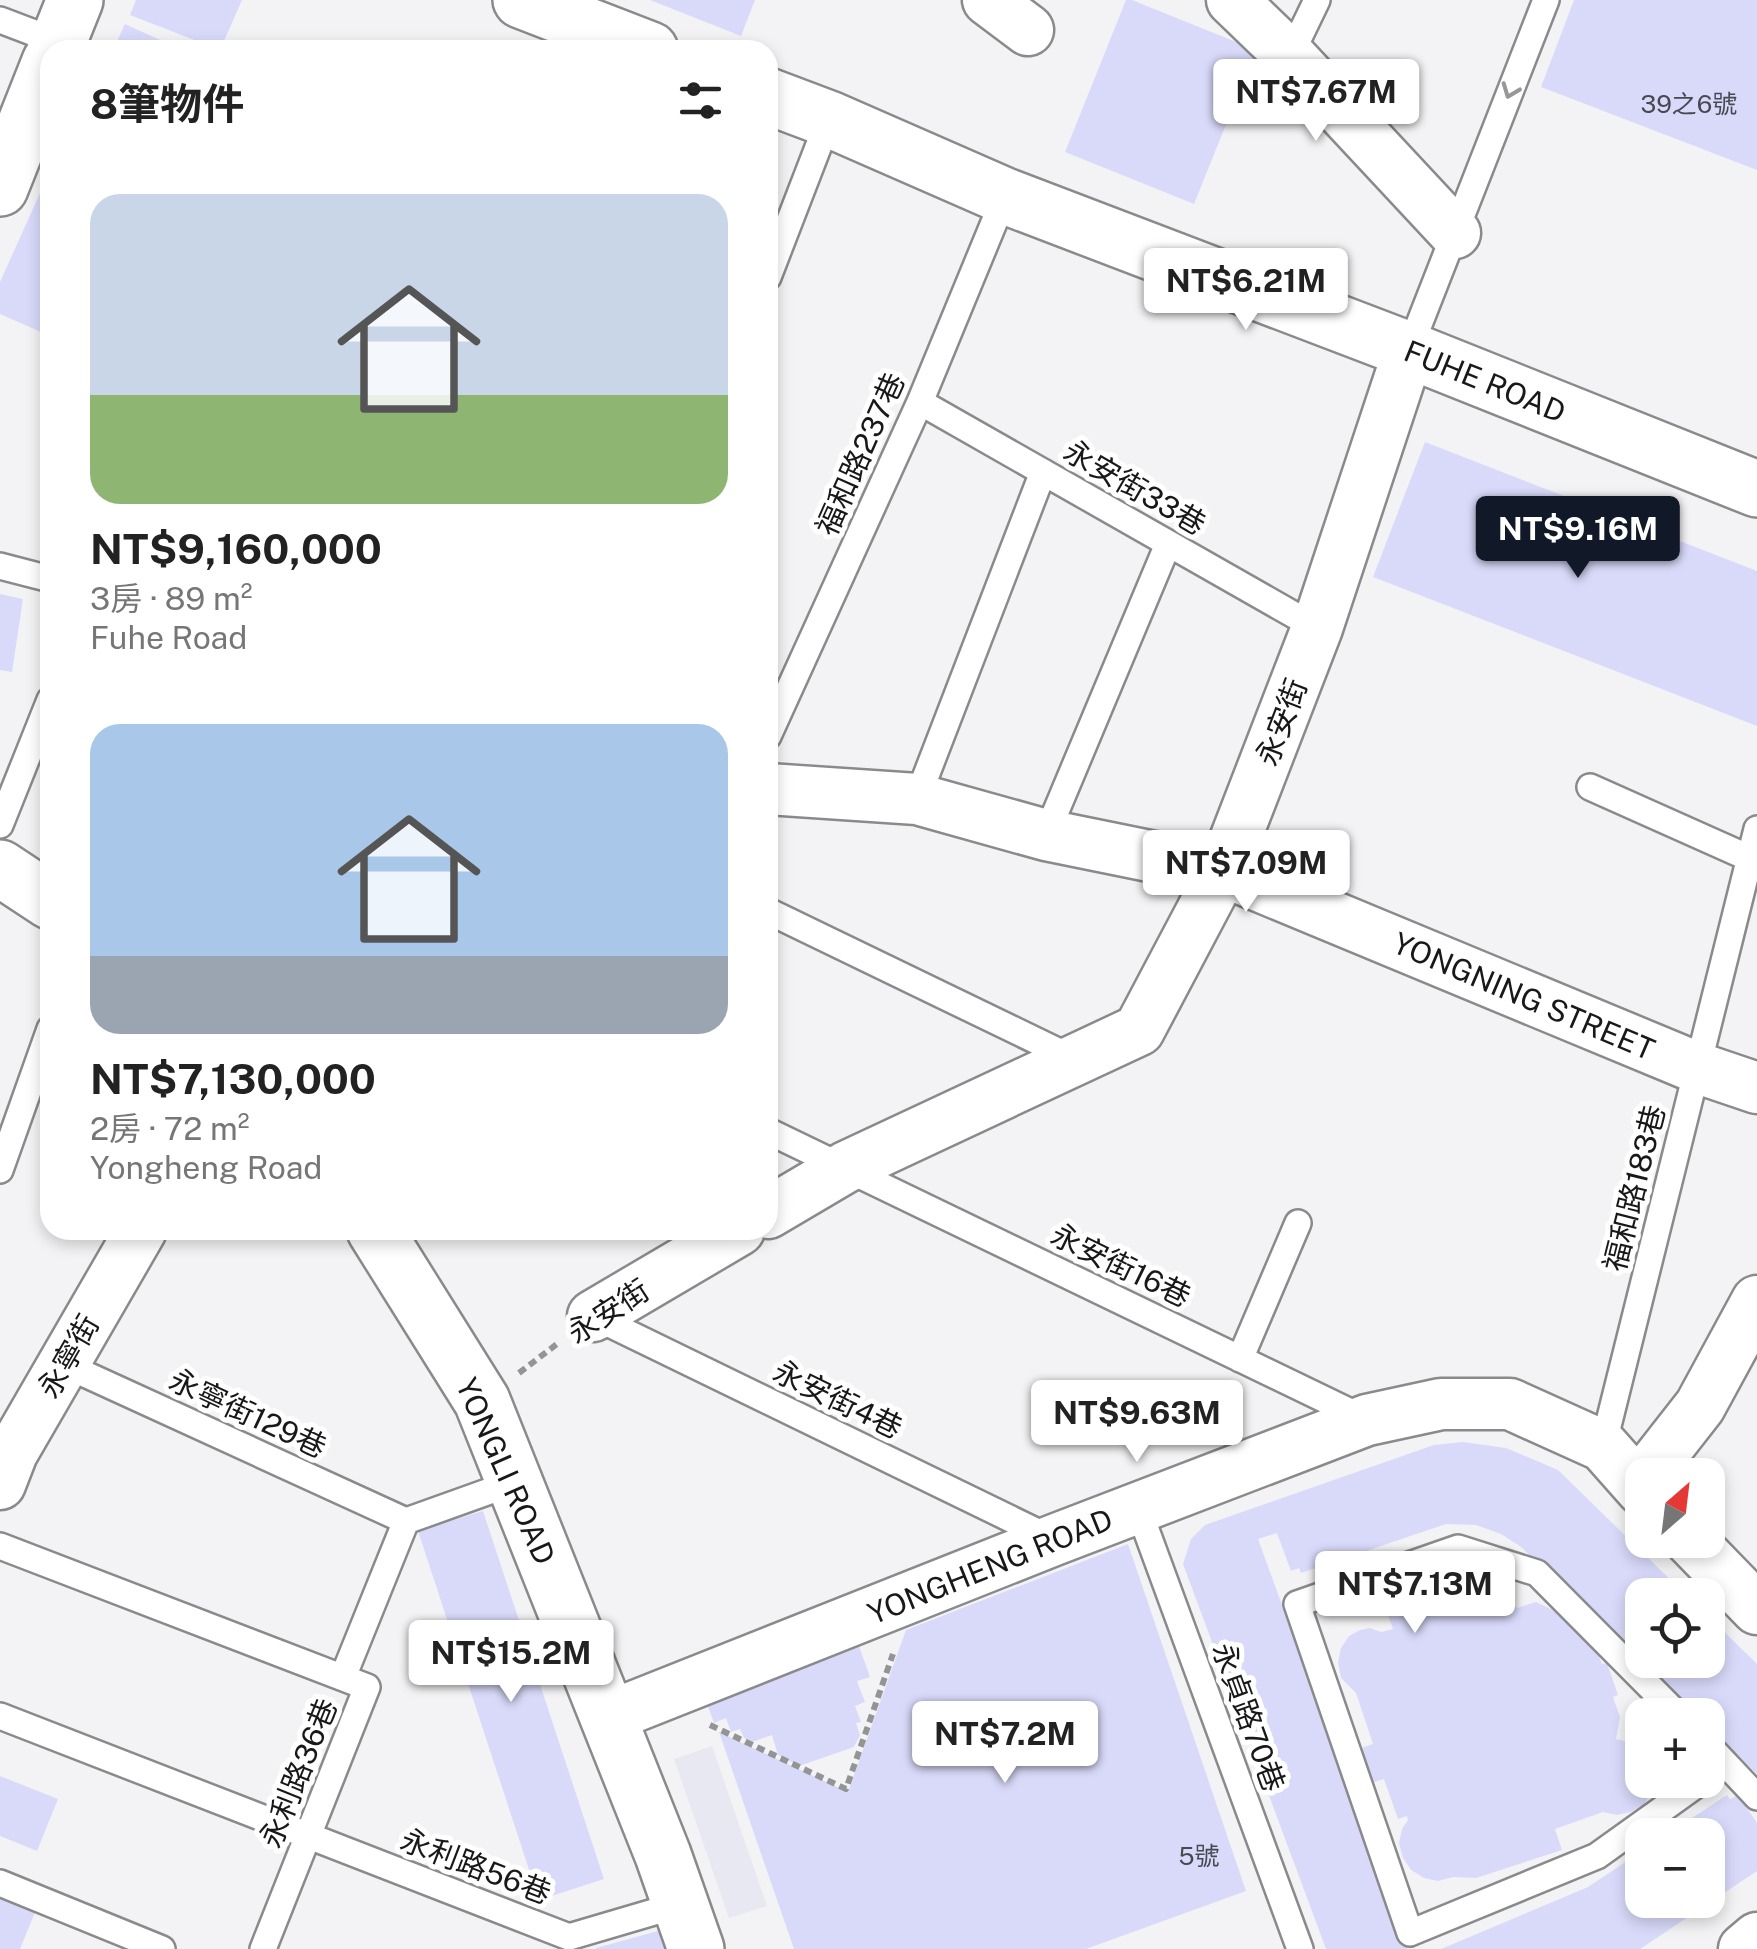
<!DOCTYPE html>
<html lang="zh-TW">
<head>
<meta charset="utf-8">
<style>
	body { margin:0; font-family:"Public Sans","Noto Sans TC",sans-serif; background:#f6f6f6; color:#222; height:100vh; display:flex; flex-direction:column; font-size:38px; white-space:nowrap }
	* { box-sizing:border-box; margin:0 }
	p { font-size:32px; color:#767676 }
	.icon { flex:none; width:55px; height:55px; fill:none; stroke:currentColor; stroke-width:2; stroke-linecap:round; stroke-linejoin:round }
	.map { position:relative; flex:1; overflow:hidden }
	.panel { position:absolute; left:40px; top:40px; width:738px; height:1200px; display:flex; flex-direction:column; background:#fff; border-radius:30px; box-shadow:0 5px 15px #0003 }
	.panel>* { flex:none }
	.needle { width:65px; rotate:28deg }
	.fabs { position:absolute; left:1625px; top:1458px; display:grid; gap:20px }
	.fabs a { display:grid; place-items:center; width:100px; height:100px; border-radius:20px; background:#fff; box-shadow:0 5px 15px #0003; font-size:50px }
	.price { position:absolute; translate:-50% -85px; padding:0 22px; border-radius:10px; background:#fff; color:#222; font-size:32px; line-height:65px; filter:drop-shadow(0 2px 5px #0008) }
	.price::after { content:''; position:absolute; left:50%; top:60px; width:30px; height:22px; margin-left:-15px; background:inherit; clip-path:polygon(0 0,100% 0,50% 100%) }
	.price.on { background:#111827; color:#fff }
	ul { padding:0; list-style:none }
	li { display:grid; align-content:center; gap:20px; height:530px; padding:0 50px }
	li span { display:grid; place-items:center; height:310px; border-radius:30px; color:#555 }
	li>.icon { margin-inline-start:auto }
	span .icon { width:180px; height:180px; fill:#fffc; stroke-width:1 }
	li b { font-size:42px }
	h2 { display:flex; justify-content:space-between; align-items:center; height:120px; padding:0 50px; font-size:42px }
	.map>svg:first-child { display:block }
</style>
</head>
<body>
<div class="map">
<svg width="1757" height="1949" viewBox="0 0 1757 1949">
	<rect width="100%" height="100%" fill="#f3f3f5"/>
	<!-- built -->
	<path fill="#e7e8f1" d="M 712,1746 L 767,1906 L 729,1918 L 674,1759 Z"/>
	<!-- building -->
	<path fill="#d9dafa" d="M 136,0 L 242,0 L 220,50 L 130,15 Z
		M 650,0 L 755,0 L 741,36 Z
		M 1126,0 L 1132,0 L 1256,50 L 1194,204 L 1065,152 Z
		M 1574,0 L 1757,0 L 1757,170 L 1541,87 Z
		M 125,24 L 182,50 L 113,50 Z
		M 50,171 L 50,336 L 0,314 L 0,282 Z
		M 1425,442 L 1757,571 L 1757,726 L 1373,577 Z
		M 0,594 L 23,599 L 12,672 L 0,670 Z
		M 1463,1442 L 1506,1448 L 1558,1470 L 1686,1595 L 1642,1595 L 1642,1660 L 1708,1660 L 1708,1616 L 1757,1664 L 1757,1774 L 1708,1726 L 1708,1715 L 1696,1715 L 1521,1547 L 1501,1534 L 1476,1525 L 1446,1524 L 1301,1573 L 1299,1568 L 1291,1571 L 1277,1533 L 1258,1539 L 1407,1949 L 1326,1949 L 1183,1564 L 1191,1539 L 1205,1525 L 1434,1445 Z
		M 483,1511 L 604,1879 L 539,1900 L 418,1531 Z
		M 1128,1544 L 1246,1891 L 1086,1949 L 794,1949 L 719,1732 L 848,1792 L 906,1630 Z
		M 1481,1585 L 1496,1588 L 1509,1596 L 1517,1608 L 1536,1602 L 1567,1617 L 1569,1624 L 1596,1648 L 1602,1664 L 1607,1663 L 1618,1695 L 1613,1697 L 1620,1717 L 1616,1739 L 1630,1742 L 1642,1750 L 1642,1780 L 1654,1780 L 1652,1791 L 1644,1804 L 1631,1812 L 1617,1815 L 1603,1812 L 1555,1829 L 1562,1850 L 1476,1878 L 1453,1877 L 1438,1881 L 1424,1878 L 1411,1870 L 1403,1858 L 1399,1843 L 1402,1829 L 1408,1820 L 1407,1816 L 1398,1819 L 1384,1779 L 1365,1785 L 1353,1751 L 1373,1744 L 1356,1693 L 1341,1678 L 1338,1662 L 1341,1648 L 1349,1636 L 1360,1630 L 1370,1628 L 1381,1632 L 1393,1629 L 1385,1607 L 1431,1592 L 1438,1613 L 1447,1610 L 1454,1597 L 1467,1589 Z
		M 859,1646 L 870,1677 L 857,1681 L 865,1702 L 855,1706 L 861,1722 L 856,1723 L 860,1735 L 854,1747 L 799,1766 L 778,1755 L 772,1735 L 752,1742 L 744,1738 L 740,1729 L 731,1732 L 726,1718 L 714,1723 L 705,1698 Z
		M 0,1776 L 58,1799 L 37,1851 L 0,1836 Z
		M 1727,1795 L 1730,1799 L 1738,1795 L 1757,1823 L 1757,1871 L 1640,1949 L 1441,1949 L 1588,1887 L 1642,1851 L 1642,1900 L 1708,1900 L 1708,1835 L 1666,1835 Z
		M 0,1894 L 36,1910 L 20,1949 L 0,1949 Z
		M 665,1929 L 670,1949 L 596,1949 L 596,1948 Z"/>
	<g fill="none" stroke-linecap="round" stroke-linejoin="round">
		<defs>
			<path id="lane" d="M 0,20 L 58,42
				M 1290,56 L 1317,0
				M 768,277 L 829,119
				M 1409,350 L 1546,0
				M 920,402 L 1317,628
				M 0,566 L 50,579
				M 768,736 L 920,402 L 1005,196
				M 1590,787 L 1749,858
				M 917,799 L 1043,472
				M 0,825 L 50,700
				M 1046,835 L 1168,544
				M 768,911 L 1076,1060
				M 768,1131 L 1367,1420
				M 0,1170 L 50,1029
				M 593,1316 L 1054,1540
				M 1240,1359 L 1298,1223
				M 63,1364 L 406,1521
				M 1603,1446 L 1757,829
				M 1138,1508 L 1300,1949
				M 0,1546 L 367,1687 L 263,1949
				M 343,1677 L 406,1521 L 515,1482
				M 1678,1715 L 1537,1573 L 1458,1548 L 1297,1604 L 1410,1933 L 1597,1856 L 1703,1780
				M 0,1716 L 569,1937 L 681,1904
				M 1708,1745 L 1757,1797
				M 0,1883 L 162,1949"/>
			<path id="street" d="M 988,0 L 1028,30
				M 1232,0 L 1290,56 L 1455,233
				M 768,789 L 917,799 L 1046,835 L 1223,871 L 1698,1068 L 1757,1088
				M 768,1213 L 846,1167 L 1139,1030 L 1223,871 L 1317,628 L 1409,350
				M 593,1316 L 739,1230
				M 1646,1475 L 1700,1406 L 1757,1301
				M 0,1484 L 12,1453 L 141,1230
				M 1690,1540 L 1757,1609
				M 608,1717 L 1054,1540 L 1367,1420 L 1441,1404 L 1510,1404 L 1603,1446 L 1642,1490
				M 1744,1949 L 1757,1938"/>
			<path id="secondary" d="M 521,0 L 650,50
				M 55,50 L 75,0
				M 768,96 L 829,119 L 1005,196 L 1409,350 L 1757,489
				M 0,188 L 50,62
				M 0,868 L 50,901
				M 375,1230 L 482,1401 L 663,1855 L 696,1949"/>
		</defs>
		<!-- lane casing -->
		<use href="#lane" stroke="#8a8a8c" stroke-width="30"/>
		<!-- street casing -->
		<use href="#street" stroke="#8a8a8c" stroke-width="55"/>
		<!-- secondary casing -->
		<use href="#secondary" stroke="#8a8a8c" stroke-width="60"/>
		<!-- path -->
		<path stroke="#949495" stroke-width="6" stroke-dasharray="8 5" stroke-linecap="butt" d="M 519,1373 L 557,1344
			M 710,1725 L 846,1789 L 893,1654"/>
		<!-- lane -->
		<use href="#lane" stroke="#fff" stroke-width="25"/>
		<!-- street -->
		<use href="#street" stroke="#fff" stroke-width="50"/>
		<!-- secondary -->
		<use href="#secondary" stroke="#fff" stroke-width="55"/>
	</g>
	<!-- one-way arrows -->
	<defs><path id="oneway-chevron" d="M-2-3.5L2.5 0L-2 3.5" fill="none" stroke-width="1.6" stroke-linecap="round" stroke-linejoin="round" transform="scale(2.5)"/></defs>
	<use stroke="#979797" href="#oneway-chevron" transform="translate(1510 91) rotate(111)"/>
	<g text-anchor="middle" dominant-baseline="central" stroke-width="10" stroke-linejoin="round" paint-order="stroke">
		<!-- number labels -->
		<g font-size="25" fill="#484850">
			<text x="1689" y="104">39之6號</text>
			<text x="1199" y="1856">5號</text>
		</g>
		<!-- street labels -->
		<g font-size="30" fill="#181818" stroke="#fff">
			<text transform="translate(1485 381) rotate(22)">FUHE ROAD</text>
			<text transform="translate(860 454) rotate(-66)">福和路237巷</text>
			<text transform="translate(1135 487) rotate(30)">永安街33巷</text>
			<text transform="translate(1281 722) rotate(-69)">永安街</text>
			<text transform="translate(1524 996) rotate(23)">YONGNING STREET</text>
			<text transform="translate(1634 1188) rotate(-76)">福和路183巷</text>
			<text transform="translate(1121 1265) rotate(26)">永安街16巷</text>
			<text transform="translate(608 1311) rotate(-33)">永安街</text>
			<text transform="translate(68 1356) rotate(-60)">永寧街</text>
			<text transform="translate(838 1399) rotate(26)">永安街4巷</text>
			<text transform="translate(248 1413) rotate(25)">永寧街129巷</text>
			<text transform="translate(506 1471) rotate(66)">YONGLI ROAD</text>
			<text transform="translate(990 1566) rotate(-22)">YONGHENG ROAD</text>
			<text transform="translate(1249 1717) rotate(70)">永貞路70巷</text>
			<text transform="translate(298 1773) rotate(-68)">永利路36巷</text>
			<text transform="translate(476 1866) rotate(21)">永利路56巷</text>
		</g>
	</g>
</svg>
<div class="fabs">
<a><svg class="needle" viewBox="-14 -14 28 28"><path d="M0-13l5 13h-10z" fill="#e53935"/><path d="M0 13l5-13h-10z" fill="#767676"/></svg></a>
<a><svg class="icon" aria-label="locate" viewBox="0 0 24 24"><circle cx="12" cy="12" r="6"/><path d="M12 2v4M12 18v4M2 12h4M18 12h4"/></svg></a>
<a>+</a>
<a>−</a>
</div>
<b class="price" style="left:1316px;top:144px">NT$7.67M</b>
<b class="price" style="left:1246px;top:333px">NT$6.21M</b>
<b class="price on" style="left:1578px;top:581px">NT$9.16M</b>
<b class="price" style="left:1246px;top:915px">NT$7.09M</b>
<b class="price" style="left:1137px;top:1465px">NT$9.63M</b>
<b class="price" style="left:1415px;top:1636px">NT$7.13M</b>
<b class="price" style="left:511px;top:1705px">NT$15.2M</b>
<b class="price" style="left:1005px;top:1786px">NT$7.2M</b>
<section class="panel">
<h2>8筆物件<svg class="icon" aria-label="filters" viewBox="0 0 24 24"><path d="M4 7h16M4 17h16"/><circle cx="9" cy="7" r="2"/><circle cx="15" cy="17" r="2"/></svg></h2>
<ul>
<li><span style="background:linear-gradient(#c9d6e8 65%,#8fb573 0)"><svg class="icon" aria-label="home" viewBox="0 0 24 24"><path d="M3 11l9-7 9 7M6 9v11h12V9"/></svg></span><div><b>NT$9,160,000</b><p>3房 · 89 m²</p><p>Fuhe Road</p></div></li>
<li><span style="background:linear-gradient(#a9c7e8 75%,#9aa5b1 0)"><svg class="icon" aria-label="home" viewBox="0 0 24 24"><path d="M3 11l9-7 9 7M6 9v11h12V9"/></svg></span><div><b>NT$7,130,000</b><p>2房 · 72 m²</p><p>Yongheng Road</p></div></li>
</ul>
</section>
</div>
</body>
</html>
